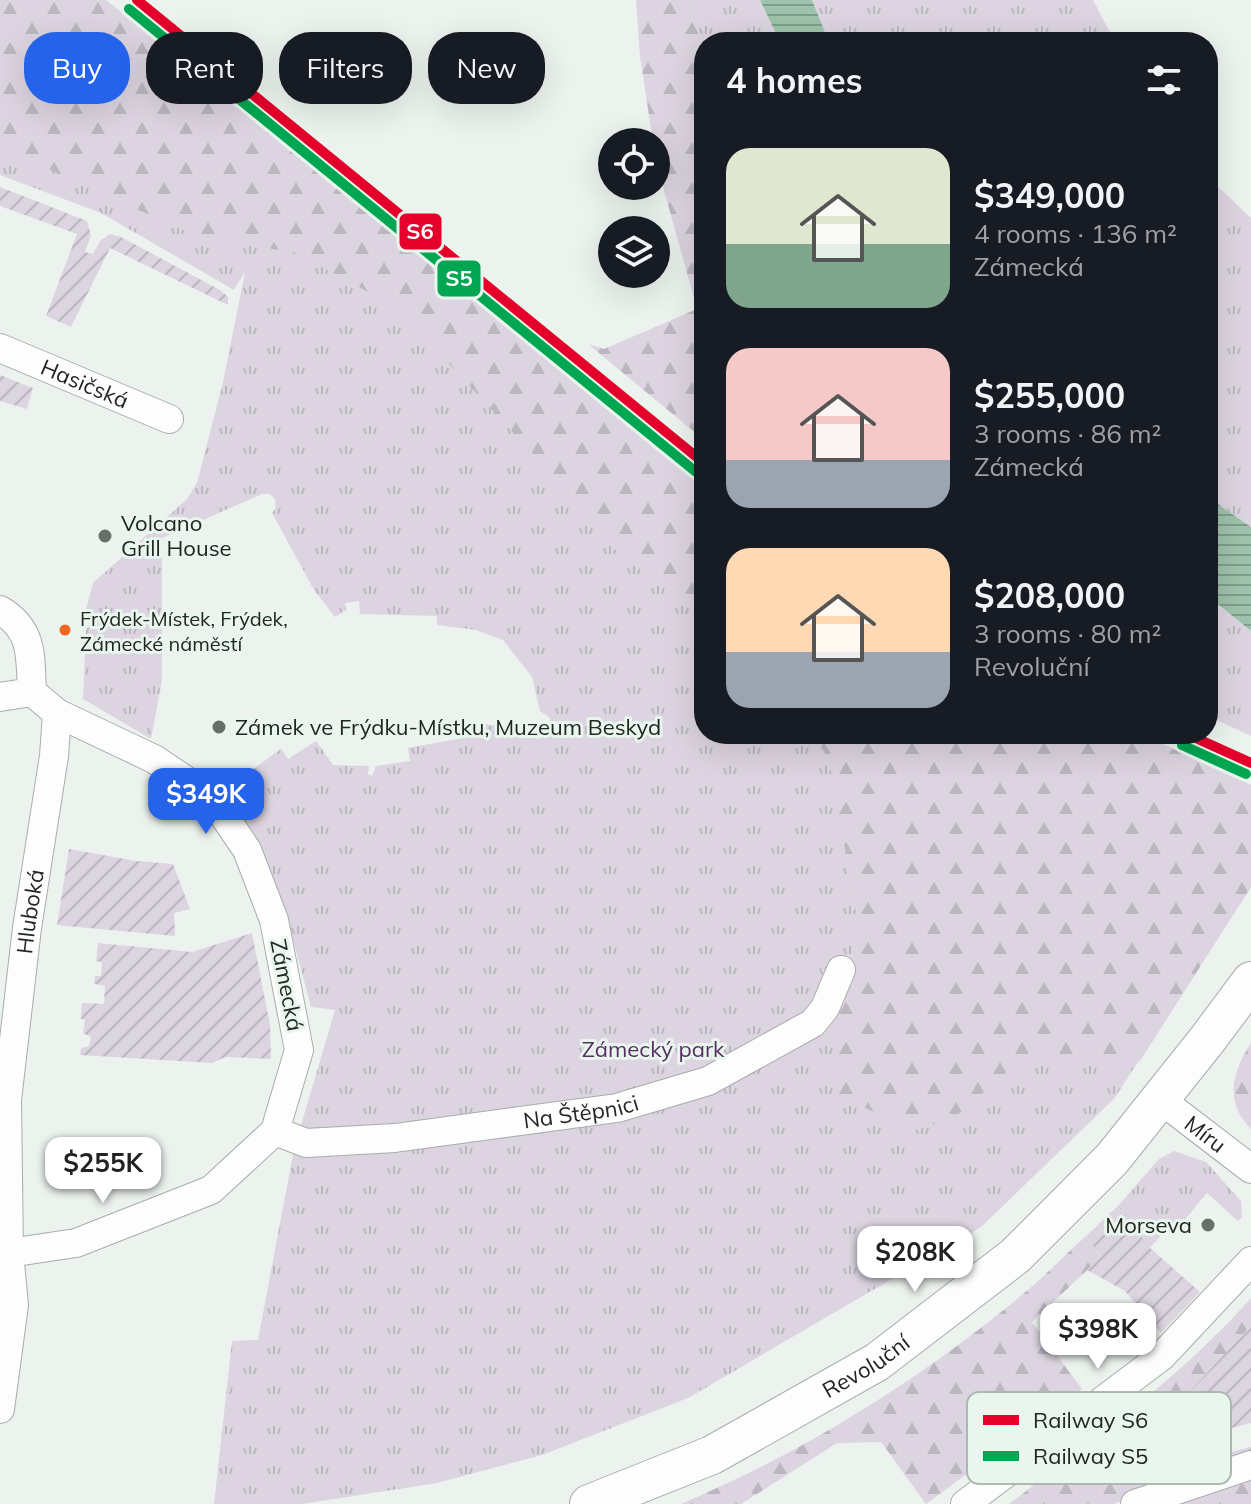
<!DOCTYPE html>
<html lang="en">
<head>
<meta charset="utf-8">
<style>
	body { margin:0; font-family:Mulish,sans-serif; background:#242831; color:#f1f3f6; height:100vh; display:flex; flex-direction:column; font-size:30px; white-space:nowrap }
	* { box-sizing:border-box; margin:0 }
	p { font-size:26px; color:#9ea1a6 }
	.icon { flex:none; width:44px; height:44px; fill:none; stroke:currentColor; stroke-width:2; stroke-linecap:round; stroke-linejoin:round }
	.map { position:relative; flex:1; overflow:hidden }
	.drawer { position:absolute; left:694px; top:32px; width:524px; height:712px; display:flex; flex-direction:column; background:#171b24; border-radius:32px; box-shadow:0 8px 32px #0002 }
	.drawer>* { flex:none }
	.banner { position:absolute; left:24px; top:32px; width:550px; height:72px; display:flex; gap:16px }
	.fabs { position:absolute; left:598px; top:128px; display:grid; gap:16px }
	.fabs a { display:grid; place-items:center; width:72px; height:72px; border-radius:50%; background:#171b24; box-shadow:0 8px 32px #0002; font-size:40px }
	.price { position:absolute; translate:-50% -68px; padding:0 18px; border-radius:16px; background:#fff; color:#222; font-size:26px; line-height:52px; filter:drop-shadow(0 2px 4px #0008) }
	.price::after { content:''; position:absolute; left:50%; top:48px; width:24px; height:18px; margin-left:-12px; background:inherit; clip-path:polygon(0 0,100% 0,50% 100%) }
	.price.active { background:#2563eb; color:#fff }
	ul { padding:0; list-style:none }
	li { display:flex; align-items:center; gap:24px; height:200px; padding:0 32px }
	li span { display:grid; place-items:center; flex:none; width:224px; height:160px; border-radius:24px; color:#555 }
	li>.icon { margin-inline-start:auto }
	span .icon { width:96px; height:96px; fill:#fffc; stroke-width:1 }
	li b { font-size:34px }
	h2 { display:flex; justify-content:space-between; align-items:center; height:96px; padding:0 32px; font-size:34px }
	.tag { padding:0 28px; border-radius:32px; background:#171b24; box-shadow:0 8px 32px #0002; font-size:28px; line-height:72px }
	.tag.active { background:#2563eb; color:#fff }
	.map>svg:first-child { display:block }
</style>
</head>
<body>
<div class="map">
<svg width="1251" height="1504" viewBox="0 0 1251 1504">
	<defs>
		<pattern id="grass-tufts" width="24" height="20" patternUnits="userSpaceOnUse" patternTransform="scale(2)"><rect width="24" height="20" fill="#dcd4e0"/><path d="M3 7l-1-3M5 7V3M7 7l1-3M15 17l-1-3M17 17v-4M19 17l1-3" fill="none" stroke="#bcb6c0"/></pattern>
		<pattern id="forest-firs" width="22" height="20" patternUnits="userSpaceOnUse" patternTransform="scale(2)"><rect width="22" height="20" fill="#dcd4e0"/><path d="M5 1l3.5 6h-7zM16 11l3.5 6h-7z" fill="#bcb6c0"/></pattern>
		<pattern id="garden-furrows" width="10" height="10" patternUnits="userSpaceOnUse" patternTransform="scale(2)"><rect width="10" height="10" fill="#dcd4e0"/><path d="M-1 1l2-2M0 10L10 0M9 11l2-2" fill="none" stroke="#bcb6c0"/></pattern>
		<pattern id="water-rules" width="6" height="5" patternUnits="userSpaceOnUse" patternTransform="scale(2)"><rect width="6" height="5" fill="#9ec2ab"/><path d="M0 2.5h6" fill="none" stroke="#809d8b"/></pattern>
	</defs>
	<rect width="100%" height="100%" fill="#ecf3ee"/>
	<!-- grass -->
	<path fill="url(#grass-tufts)" d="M 0,0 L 106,0 L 704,486 L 704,734 L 1141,734 L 1251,785 L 1251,887 L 1114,1099 L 981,1227 L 688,1398 L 542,1455 L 437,1483 L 302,1504 L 214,1504 L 232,1341 L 258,1340 L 294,1149 L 335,1010 L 311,1007 L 287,917 L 265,859 L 224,790 L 281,749 L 288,759 L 316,741 L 333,765 L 369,766 L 368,774 L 372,776 L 376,766 L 410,761 L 408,748 L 479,735 L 478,724 L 526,727 L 529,735 L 538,739 L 551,732 L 550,718 L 540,711 L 532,677 L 503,640 L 476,630 L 437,625 L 437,616 L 360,614 L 359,601 L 345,603 L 346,610 L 335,617 L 314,590 L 272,513 L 276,508 L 275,499 L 270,494 L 262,494 L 162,538 L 162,680 L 151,739 L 83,699 L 86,630 L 92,622 L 90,612 L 86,609 L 93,583 L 187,499 L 197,483 L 223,382 L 245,272 L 234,290 L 101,213 L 0,175 Z
		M 689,0 L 760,0 L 780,42 L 704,42 L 704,47 L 693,21 Z
		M 812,0 L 1093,0 L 1115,42 L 829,42 Z
		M 1208,177 L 1251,218 L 1251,527 L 1208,497 Z
		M 1208,596 L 1251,631 L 1251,736 L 1208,716 Z
		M 1174,1151 L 1206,1162 L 1241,1201 L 1242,1217 L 1238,1221 L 1207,1193 L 1177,1229 L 1166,1230 L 1150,1248 L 1118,1206 L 1159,1159 Z"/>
	<!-- forest -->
	<path fill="url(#forest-firs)" d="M 0,0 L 106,0 L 704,486 L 704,613 L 659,584 L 600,538 L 552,474 L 396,307 L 296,253 L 196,236 L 0,147 Z
		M 636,0 L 689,0 L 693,21 L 704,47 L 704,440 L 588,344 L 604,349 L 697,309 L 656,162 L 656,142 L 653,142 L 640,56 Z
		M 812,734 L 1141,734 L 1251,785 L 1251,887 L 1140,1061 L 1031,1051 L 955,1117 L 917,1130 L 837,1096 L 838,1008 L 858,924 L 829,759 Z
		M 1251,1043 L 1251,1129 C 1224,1101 1232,1073 1251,1043 Z
		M 1086,1236 L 1101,1257 L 1032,1322 L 1082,1389 L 926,1504 L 881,1442 L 837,1443 L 741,1504 L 681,1504 C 804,1452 921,1379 1023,1294 C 1045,1276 1065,1255 1086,1236 Z
		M 1251,1298 L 1251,1326 L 1188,1393 L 1225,1460 L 1114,1504 L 1009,1504 C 1093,1440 1180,1378 1251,1298 Z
		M 1251,1479 L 1251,1504 L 1173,1504 Z"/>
	<!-- garden -->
	<path fill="url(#garden-furrows)" d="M 0,187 L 87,221 L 91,236 L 85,252 L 93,254 L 100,241 L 110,234 L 121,237 L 220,290 L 228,297 L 228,305 L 110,248 L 71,327 L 46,316 L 77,234 L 0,206 Z
		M 0,375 L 33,388 L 27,409 L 0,401 Z
		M 69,849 L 136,861 L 173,864 L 190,909 L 174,913 L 175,936 L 57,925 Z
		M 252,933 L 270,1025 L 271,1059 L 225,1057 L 212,1063 L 80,1055 L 81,1048 L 89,1046 L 91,1037 L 83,1033 L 85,1020 L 81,1019 L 82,1003 L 104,1004 L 105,986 L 94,984 L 95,976 L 101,976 L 102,962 L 96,961 L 98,943 L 192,952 Z
		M 1118,1206 L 1150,1248 L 1200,1292 L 1161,1333 L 1125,1291 L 1087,1270 L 1101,1257 L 1086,1236 Z
		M 1251,1326 L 1251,1423 L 1224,1430 L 1230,1452 L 1251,1447 L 1251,1452 L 1225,1460 L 1188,1393 Z"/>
	<!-- water -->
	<path fill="url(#water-rules)" d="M 760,0 L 812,0 L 829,42 L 780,42 Z
		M 1208,497 L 1251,527 L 1251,631 L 1208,596 Z"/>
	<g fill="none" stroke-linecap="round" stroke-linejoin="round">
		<defs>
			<g id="minor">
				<path id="s1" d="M 0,348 L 169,419"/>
				<path d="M 0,610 C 34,630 30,657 32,692 L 0,697"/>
				<path id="s2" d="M 1161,1100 L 1251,1169"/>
				<path id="s3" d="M 275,1131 L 306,1143 L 395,1138 L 617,1108 L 708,1081 L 813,1023 L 825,1008 L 841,970"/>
				<path id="s4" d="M 0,1251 L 9,1253 L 7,1100 L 27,928 L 54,756 L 57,713"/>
				<path d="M 0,1409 L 14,1305 L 9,1253 L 76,1243 L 211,1190 L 275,1131 L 299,1050 L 274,920 L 247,850 L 211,797 L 154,759 L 57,713 L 32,692"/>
				<path d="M 965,1504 L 1162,1356 L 1251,1261"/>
				<path d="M 1135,1504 L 1251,1465"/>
			</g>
			<g id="secondary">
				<path id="s5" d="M 589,1504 L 712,1455 L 877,1362 L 1015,1256 L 1112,1159 L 1207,1040 L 1251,981"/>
			</g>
		</defs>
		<!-- minor casing -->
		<use href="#minor" stroke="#a8ada9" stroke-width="30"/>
		<!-- secondary casing -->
		<use href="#secondary" stroke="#a8ada9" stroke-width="40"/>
		<!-- minor -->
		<use href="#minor" stroke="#fcfdfc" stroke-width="28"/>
		<!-- secondary -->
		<use href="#secondary" stroke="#fcfdfc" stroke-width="38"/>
		<defs>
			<path id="rail-1" d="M 137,0 L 704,463
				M 1187,734 L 1251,763"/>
			<path id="rail-2" d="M 129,9 L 696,472
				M 1182,745 L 1246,774"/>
		</defs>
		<!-- rail-1 casing -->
		<use href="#rail-1" stroke="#e9f6ed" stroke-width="16"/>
		<!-- rail-2 casing -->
		<use href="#rail-2" stroke="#e9f6ed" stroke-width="16"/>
		<!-- rail-1 -->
		<use href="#rail-1" stroke="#e4002b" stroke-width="10"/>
		<!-- rail-2 -->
		<use href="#rail-2" stroke="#00a651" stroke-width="10"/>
	</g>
	<!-- markers -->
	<g fill="#686e6a" stroke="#e9f6ed" stroke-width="3">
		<circle cx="105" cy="536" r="8"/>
		<circle cx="219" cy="727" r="8"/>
		<circle cx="1208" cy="1225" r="8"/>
	</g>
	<circle fill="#f26522" stroke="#e9f6ed" stroke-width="3" cx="65" cy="630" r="7"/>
	<g text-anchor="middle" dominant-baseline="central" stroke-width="6" stroke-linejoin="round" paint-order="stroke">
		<!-- bus labels -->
		<g font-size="20" fill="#212623" stroke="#e9f6ed" text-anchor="start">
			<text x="80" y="618">Frýdek-Místek, Frýdek,<tspan x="80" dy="25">Zámecké náměstí</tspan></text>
		</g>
		<!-- street labels -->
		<g font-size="22" fill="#212623" stroke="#e9f6ed">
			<text stroke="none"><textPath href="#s1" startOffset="92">Hasičská</textPath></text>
			<text stroke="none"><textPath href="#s4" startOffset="352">Hluboká</textPath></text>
			<text transform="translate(287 985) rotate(79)">Zámecká</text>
			<text stroke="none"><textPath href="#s3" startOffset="310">Na Štěpnici</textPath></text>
			<text stroke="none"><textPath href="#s2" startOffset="56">Míru</textPath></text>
			<text stroke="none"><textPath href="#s5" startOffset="310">Revoluční</textPath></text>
		</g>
		<!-- poi labels -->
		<g font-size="22" fill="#212623" stroke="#e9f6ed" text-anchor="start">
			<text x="121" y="523">Volcano<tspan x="121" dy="25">Grill House</tspan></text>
			<text x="235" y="727">Zámek ve Frýdku-Místku, Muzeum Beskyd</text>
			<text x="1192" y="1225" text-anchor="end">Morseva</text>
		</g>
		<!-- park labels -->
		<g font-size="22" fill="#572f64" stroke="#e9f6ed">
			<text x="653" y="1049">Zámecký park</text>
		</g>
	</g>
	<!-- legend -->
	<rect x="967" y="1392" width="264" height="92" rx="12" fill="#e9f6ed" stroke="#adb8b0" stroke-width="2"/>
	<rect x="983" y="1415" width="36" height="10" fill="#e4002b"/>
	<rect x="983" y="1451" width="36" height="10" fill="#00a651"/>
	<g font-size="22" fill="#212623">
		<text x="1033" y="1428">Railway S6</text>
		<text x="1033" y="1464">Railway S5</text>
	</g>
	<g stroke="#e9f6ed" stroke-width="3">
		<rect x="398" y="212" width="45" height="39" rx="8" fill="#e4002b"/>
		<rect x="436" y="259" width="46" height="39" rx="8" fill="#00a651"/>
	</g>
	<g font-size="22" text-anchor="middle" font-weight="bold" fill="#fff">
		<text x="420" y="239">S6</text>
		<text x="459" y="286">S5</text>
	</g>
</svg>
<div class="fabs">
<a><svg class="icon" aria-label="locate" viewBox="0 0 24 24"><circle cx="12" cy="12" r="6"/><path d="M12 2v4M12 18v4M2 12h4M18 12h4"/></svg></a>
<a><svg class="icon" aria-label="layers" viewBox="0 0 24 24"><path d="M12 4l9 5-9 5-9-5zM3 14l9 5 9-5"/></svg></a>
</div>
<b class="price active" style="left:206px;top:836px">$349K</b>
<b class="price" style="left:103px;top:1205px">$255K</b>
<b class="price" style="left:915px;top:1294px">$208K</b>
<b class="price" style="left:1098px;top:1371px">$398K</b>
<div class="banner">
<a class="tag active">Buy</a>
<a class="tag">Rent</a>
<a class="tag">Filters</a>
<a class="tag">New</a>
</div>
<section class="drawer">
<h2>4 homes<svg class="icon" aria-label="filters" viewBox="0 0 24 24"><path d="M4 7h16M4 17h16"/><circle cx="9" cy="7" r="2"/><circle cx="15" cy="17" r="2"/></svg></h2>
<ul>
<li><span style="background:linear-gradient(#dfe7d0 60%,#7fa58c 0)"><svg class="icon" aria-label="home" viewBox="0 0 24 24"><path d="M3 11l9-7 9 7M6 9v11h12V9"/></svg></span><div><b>$349,000</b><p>4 rooms · 136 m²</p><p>Zámecká</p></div></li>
<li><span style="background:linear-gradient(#f6c9c9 70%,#9aa5b1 0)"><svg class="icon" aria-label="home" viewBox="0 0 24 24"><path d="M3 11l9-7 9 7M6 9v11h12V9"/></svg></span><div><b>$255,000</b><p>3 rooms · 86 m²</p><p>Zámecká</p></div></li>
<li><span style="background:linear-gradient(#ffd9b3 65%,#9aa5b1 0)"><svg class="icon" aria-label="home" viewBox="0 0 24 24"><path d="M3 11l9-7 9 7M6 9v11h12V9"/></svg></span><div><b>$208,000</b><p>3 rooms · 80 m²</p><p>Revoluční</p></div></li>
</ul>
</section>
</div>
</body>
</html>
